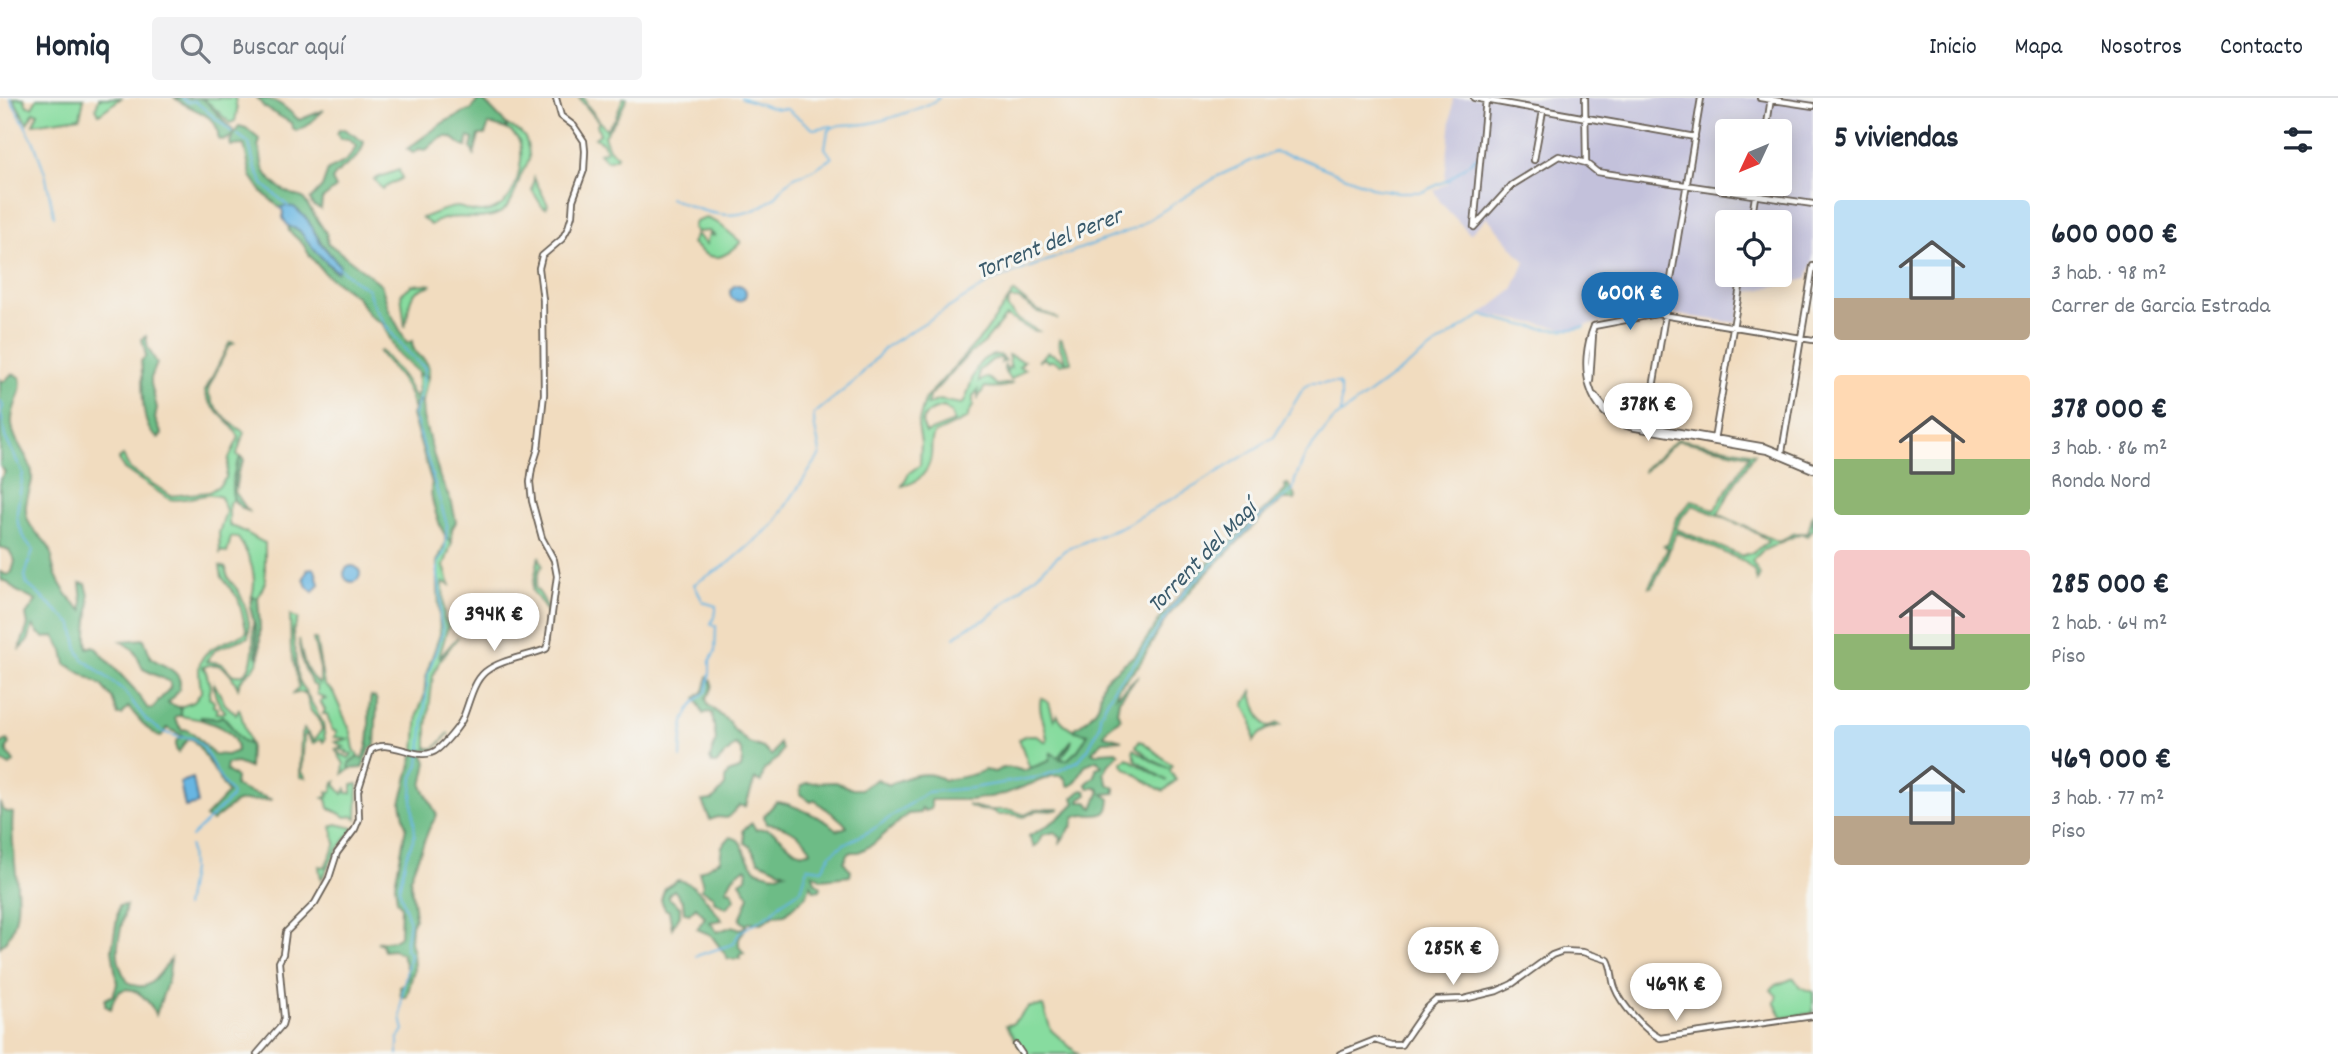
<!DOCTYPE html>
<html lang="es">
<head>
<meta charset="utf-8">
<style>
	body { margin:0; font-family:Dekko,sans-serif; background:#f2f2f3; color:#1f2937; height:100vh; display:flex; flex-direction:column; font-size:26px; white-space:nowrap }
	* { box-sizing:border-box; margin:0 }
	p { font-size:23px; color:#747a83 }
	.icon { flex:none; width:38px; height:38px; fill:none; stroke:currentColor; stroke-width:2; stroke-linecap:round; stroke-linejoin:round }
	.map { position:relative; flex:1; overflow:hidden }
	.side { display:flex; flex-direction:column; background:#fff; width:525px }
	.side>* { flex:none }
	.needle { width:46px; rotate:226deg }
	.tools { position:absolute; left:1715px; top:21px; display:grid; gap:14px }
	.tools a { display:grid; place-items:center; width:77px; height:77px; border-radius:7px; background:#fff; box-shadow:0 4px 18px #0003; font-size:35px }
	.price { position:absolute; translate:-50% -60px; padding:0 16px; border-radius:24px; background:#fff; color:#222; font-size:23px; line-height:46px; filter:drop-shadow(0 2px 4px #0008) }
	.price::after { content:''; position:absolute; left:50%; top:42px; width:21px; height:16px; margin-left:-10px; background:inherit; clip-path:polygon(0 0,100% 0,50% 100%) }
	.price.selected { background:#1f6fb2; color:#fff }
	ul { padding:0; list-style:none }
	li { display:flex; align-items:center; gap:21px; height:175px; padding:0 21px }
	li span { display:grid; place-items:center; flex:none; width:196px; height:140px; border-radius:7px; color:#555 }
	li>.icon { margin-inline-start:auto }
	span .icon { width:84px; height:84px; fill:#fffc; stroke-width:1 }
	li b { font-size:30px }
	h2 { display:flex; justify-content:space-between; align-items:center; height:84px; padding:0 21px; font-size:30px }
	header { display:flex; align-items:center; gap:42px; box-sizing:border-box; height:98px; padding:0 35px; background:#fff; border-bottom:2px solid #e0e1e3 }
	header strong { font-size:33px }
	nav { display:flex; gap:38px; margin-inline-start:auto; font-size:24px }
	.search { width:490px; height:63px; background:#f2f2f3; display:flex; align-items:center; gap:18px; box-sizing:border-box; padding:0 24px; border-radius:7px; color:#747a83; font-size:26px }
	main { display:flex; flex:1; min-height:0 }
	.map>svg:first-child { display:block }
</style>
</head>
<body>
<header>
<strong>Homiq</strong>
<div class="search"><svg class="icon" aria-label="search" viewBox="0 0 24 24"><circle cx="10" cy="10" r="6"/><path d="M15 15l6 6"/></svg>Buscar aquí</div>
<nav><a>Inicio</a><a>Mapa</a><a>Nosotros</a><a>Contacto</a></nav>
</header>
<main>
<div class="map">
<svg width="1813" height="956" viewBox="0 0 1813 956">
	<rect width="100%" height="100%" fill="#f6f6f2"/>
	<filter id="ink" filterUnits="userSpaceOnUse"><feTurbulence type="fractalNoise" baseFrequency=".0143" numOctaves="2"/><feDisplacementMap in="SourceGraphic" scale="14" xChannelSelector="R" yChannelSelector="G"/><feConvolveMatrix kernelMatrix="1 2 1 2 8 2 1 2 1" color-interpolation-filters="sRGB"/></filter>
	<filter id="wash" filterUnits="userSpaceOnUse"><feTurbulence type="fractalNoise" baseFrequency=".00686" numOctaves="4" result="noise"/><feDisplacementMap in="SourceGraphic" scale="28" xChannelSelector="R" yChannelSelector="G"/><feGaussianBlur stdDeviation="1.57" result="paint"/><feColorMatrix in="noise" values="0 0 0 0 0 0 0 0 0 0 0 0 0 0 0 0 0 1.4 0 .05"/><feComposite in="paint" operator="in"/></filter>
	<g filter="url(#wash)">
		<rect width="100%" height="100%" fill="#f1dcbf"/>
		<!-- industrial -->
		<path fill="#c3c1db" fill-rule="evenodd" d="M 1453,0 L 1813,0 L 1813,163 L 1807,181 L 1744,195 L 1737,225 L 1656,214 L 1588,227 L 1574,232 L 1482,216 L 1513,192 L 1525,164 L 1487,119 L 1470,136 L 1441,105 L 1434,93 L 1447,85 L 1445,81 ZM 1727,33 L 1780,33 L 1780,86 L 1727,86 ZM 1727,124 L 1780,124 L 1780,177 L 1727,177 Z"/>
		<!-- green -->
		<path fill="#87dc9f" stroke="#527c5e" stroke-width="2" fill-rule="evenodd" d="M 13,0 L 24,0 L 27,8 L 32,9 L 37,0 L 84,0 L 80,19 L 33,26 L 38,15 L 34,14 L 27,25 Z
			M 99,0 L 121,0 L 99,16 L 96,10 Z
			M 200,0 L 235,0 L 237,13 L 235,23 L 230,25 L 210,6 Z
			M 579,0 L 584,0 L 588,8 L 606,31 L 615,21 L 623,0 L 627,0 L 619,17 L 604,38 L 609,51 L 617,58 L 616,60 L 607,63 L 599,55 L 606,53 L 603,45 L 595,40 L 600,36 L 597,27 L 599,24 Z
			M 507,27 C 513,30 522,33 525,40 C 527,44 530,57 529,62 C 527,67 523,72 521,77 C 516,91 512,112 495,117 C 474,125 453,112 431,127 L 422,120 C 431,117 448,108 458,109 C 464,110 471,114 478,114 C 508,115 518,87 521,62 C 522,46 520,38 506,31 Z
			M 399,72 L 402,80 L 382,91 L 374,81 Z
			M 534,80 L 548,107 L 546,110 L 542,108 L 532,92 Z
			M 706,120 L 718,125 L 741,144 C 723,162 711,166 692,145 L 696,136 L 706,146 L 709,136 L 715,138 L 709,133 L 697,134 L 693,130 L 695,124 Z
			M 425,186 L 432,187 C 404,195 412,204 405,229 L 401,196 L 412,187 Z
			M 1014,194 C 1022,200 1032,211 1042,214 C 1050,217 1053,216 1058,222 L 1053,218 L 1038,214 L 1018,201 L 1010,201 L 1007,209 L 1017,221 L 1038,233 L 1033,233 L 1006,218 L 985,244 L 967,258 L 929,299 L 927,307 L 939,302 L 961,306 L 964,304 C 973,286 973,255 1000,257 L 1005,263 L 1001,265 L 1002,261 L 999,260 L 992,262 L 979,273 L 979,284 L 987,279 L 997,287 L 1013,285 C 1006,290 994,290 985,289 L 978,300 L 978,292 L 973,298 L 973,308 L 968,316 L 968,320 L 934,336 C 930,344 932,349 931,358 C 929,374 918,385 902,388 L 909,375 L 920,367 L 921,345 L 918,327 L 925,301 L 984,236 ZM 944,309 L 951,315 L 954,324 L 926,335 L 922,325 C 925,314 934,311 944,309 Z
			M 1059,241 L 1062,242 C 1064,252 1070,256 1071,264 L 1060,266 L 1053,262 L 1048,264 L 1044,260 L 1038,263 L 1048,254 L 1066,263 L 1060,250 Z
			M 230,244 L 234,245 L 228,249 L 208,291 C 209,306 231,327 244,334 L 237,356 L 239,359 L 241,359 C 234,369 229,390 234,401 L 229,405 L 229,425 L 230,428 C 242,430 253,440 265,445 L 265,484 L 258,500 L 251,501 C 259,481 250,457 238,440 L 231,439 L 227,455 L 222,453 L 220,455 L 219,435 L 226,413 L 221,399 C 205,392 186,405 169,401 L 124,371 L 119,361 L 123,358 L 130,371 L 171,398 L 209,394 L 220,387 L 226,380 L 229,360 L 239,339 C 231,322 208,311 205,293 Z
			M 381,253 C 397,273 405,277 415,302 L 418,295 L 418,273 L 422,278 L 428,279 L 422,305 L 421,303 L 415,305 L 413,311 C 411,287 392,273 379,254 Z
			M 1008,257 L 1024,263 L 1019,269 L 1025,271 L 1011,282 C 1008,279 1001,272 1005,267 L 1007,273 L 1009,269 L 1011,270 Z
			M 1678,341 L 1755,355 L 1734,387 L 1718,416 L 1778,444 L 1795,435 L 1808,435 L 1813,415 L 1813,431 L 1807,438 L 1801,435 L 1762,453 L 1752,463 L 1760,477 L 1757,483 L 1754,473 L 1744,463 L 1676,434 L 1666,461 L 1652,489 L 1649,489 L 1668,450 L 1664,448 L 1668,446 L 1676,421 L 1692,402 L 1714,412 L 1750,357 L 1678,342 L 1644,373 L 1644,371 ZM 1693,407 C 1709,414 1759,432 1768,444 L 1753,454 L 1742,458 L 1676,431 L 1680,421 Z
			M 445,439 L 452,444 L 444,468 L 450,487 L 443,484 L 444,520 L 448,528 L 439,560 L 458,539 L 439,564 L 433,578 L 427,628 L 427,650 L 435,650 L 449,635 L 434,652 L 415,653 L 418,615 L 424,599 L 426,577 L 440,536 L 437,464 L 445,446 Z
			M 539,458 L 542,468 L 539,472 L 535,490 C 544,499 550,513 549,528 L 545,511 L 532,492 Z
			M 220,468 L 226,470 C 226,482 233,485 239,494 C 245,506 252,527 248,539 L 216,551 L 206,563 C 211,564 217,564 222,566 C 227,569 230,576 235,577 C 258,580 253,537 253,524 L 256,533 L 256,558 L 260,558 C 255,577 241,574 238,590 C 231,575 222,561 203,569 C 209,575 206,582 211,588 L 209,599 L 214,604 L 213,608 L 218,611 L 216,615 L 222,615 L 225,613 C 218,606 213,595 214,585 L 225,606 L 236,616 L 239,611 L 240,613 L 250,647 L 239,640 L 226,621 L 201,619 L 202,622 L 181,618 L 180,609 L 194,604 L 201,594 C 201,586 197,574 200,565 C 206,547 232,543 247,534 L 238,500 L 222,479 Z
			M 290,517 L 298,521 L 293,533 L 297,573 L 299,582 L 323,625 L 325,642 L 323,644 L 321,641 L 313,646 L 306,636 L 304,638 L 302,674 L 306,680 L 300,679 L 301,636 L 304,631 L 314,643 L 322,631 L 319,622 L 311,613 L 306,596 L 302,594 L 293,596 L 299,589 L 291,553 Z
			M 299,541 C 302,557 305,578 320,586 L 320,570 L 313,541 L 316,541 L 324,587 L 333,594 L 351,634 L 354,651 L 358,658 L 349,665 L 350,671 L 343,676 L 344,666 L 337,654 L 349,660 L 352,656 L 346,655 L 347,653 L 335,651 L 344,649 L 335,644 L 349,641 L 334,639 L 337,634 L 332,632 L 327,616 L 323,616 L 325,612 L 320,603 L 326,601 L 317,596 L 317,588 L 313,587 C 304,573 299,557 299,541 Z
			M 1252,593 C 1254,605 1258,620 1268,629 L 1278,625 L 1281,627 C 1271,630 1259,633 1254,643 L 1252,622 L 1244,607 Z
			M 1041,600 L 1049,605 L 1054,622 L 1057,616 C 1063,629 1075,633 1089,636 L 1078,652 L 1067,662 L 1060,661 L 1072,642 L 1063,655 L 1057,660 L 1051,655 L 1050,663 L 1030,671 L 1019,641 C 1029,634 1037,637 1046,644 L 1047,643 C 1047,628 1037,613 1041,600 Z
			M 1139,643 L 1143,644 L 1172,667 L 1170,673 L 1176,682 L 1164,693 L 1159,691 L 1123,668 L 1122,664 L 1127,660 L 1167,683 L 1136,662 L 1133,654 L 1134,651 L 1154,664 L 1169,670 L 1152,662 L 1136,648 Z
			M 336,684 L 335,686 L 343,696 L 346,691 L 347,695 L 352,695 L 352,687 L 358,686 L 357,721 L 353,718 L 346,719 L 329,710 L 327,701 L 324,700 L 329,698 L 327,694 L 332,693 L 334,685 Z
			M 967,707 L 988,712 L 1011,712 L 1025,717 L 1037,711 L 1060,711 L 1051,713 L 1038,712 L 1024,719 L 1011,716 L 999,717 L 992,713 L 979,712 Z
			M 336,726 L 354,730 L 336,754 L 321,782 L 319,768 L 325,769 L 336,745 L 331,729 Z
			M 1794,880 L 1800,889 L 1813,894 L 1813,915 L 1783,920 L 1774,904 L 1777,901 L 1777,898 L 1771,892 L 1774,888 Z
			M 1043,908 L 1051,932 L 1078,956 L 1025,956 L 1006,927 L 1012,926 L 1029,909 Z"/>
		<!-- forest -->
		<path fill="#6dbc86" stroke="#446c51" stroke-width="2" d="M 175,0 L 200,0 L 205,2 L 234,34 C 231,41 226,43 218,41 C 221,15 189,13 175,0 Z
			M 257,0 C 277,0 286,10 299,22 L 324,12 L 307,28 L 296,33 L 292,29 L 291,25 L 264,9 Z
			M 482,1 L 507,27 L 506,31 L 489,26 L 485,37 L 479,37 L 474,57 L 471,50 L 473,41 L 468,39 L 467,49 C 459,48 459,43 452,40 C 442,35 433,46 426,52 L 419,51 L 413,55 L 407,51 L 444,24 L 472,11 L 477,3 Z
			M 239,28 L 246,30 L 260,42 L 258,49 C 263,56 260,62 263,70 C 270,86 287,96 303,100 L 326,135 L 328,145 L 381,186 L 389,212 L 407,245 L 412,243 C 412,262 434,258 428,279 L 422,278 L 396,254 L 383,226 L 370,218 L 357,199 L 325,176 L 310,158 L 303,146 L 289,133 L 288,128 L 299,132 L 334,173 L 340,168 L 322,146 L 307,121 L 294,109 L 280,110 L 262,94 L 251,78 L 244,47 L 231,48 L 230,44 Z
			M 344,31 L 364,44 C 360,65 340,67 332,82 L 336,90 L 322,101 L 321,111 L 313,108 L 310,102 L 322,89 L 328,72 C 341,66 350,63 356,48 L 349,41 L 340,41 L 337,36 L 339,32 Z
			M 146,238 L 148,250 L 157,265 L 151,280 L 151,286 L 157,310 L 155,321 L 162,337 L 158,340 C 138,330 144,283 141,263 L 146,258 L 142,241 Z
			M 12,276 L 20,279 C 24,297 10,309 12,326 C 13,343 26,354 31,370 C 36,386 24,398 26,413 C 28,434 44,437 51,453 C 53,457 52,459 52,464 C 56,483 68,501 83,513 L 80,485 L 86,486 C 95,512 83,527 88,550 L 94,548 L 134,591 L 148,611 L 152,611 L 170,590 L 170,584 L 143,571 L 134,552 L 121,543 L 144,541 L 151,560 C 162,568 185,573 179,591 C 177,597 171,601 168,605 L 181,610 L 181,618 L 176,618 L 175,621 L 182,632 L 185,631 L 194,636 L 213,656 L 227,657 L 237,653 C 237,634 217,627 202,622 L 201,619 L 216,621 L 222,618 C 233,626 236,642 250,647 L 249,670 L 237,665 L 227,666 L 226,672 L 236,680 L 235,688 C 246,695 260,696 272,702 L 241,703 L 235,705 L 212,723 L 205,719 L 228,695 C 216,678 207,656 192,641 L 188,641 L 178,655 L 176,651 L 176,643 L 183,638 L 167,630 L 161,639 C 145,632 139,620 128,609 L 122,617 L 118,617 L 112,600 L 101,587 L 66,566 L 63,553 L 54,538 L 45,540 L 37,534 L 33,527 L 28,543 L 19,552 L 28,527 L 26,517 L 36,503 L 15,492 L 6,483 L 2,483 L 0,474 L 7,477 L 12,474 L 15,463 L 9,452 L 0,449 L 0,381 L 5,374 L 0,368 L 0,281 L 3,284 Z
			M 418,302 L 422,305 L 423,319 L 440,380 L 452,405 L 456,424 L 452,431 L 452,444 C 441,439 428,397 432,385 L 412,317 Z
			M 241,359 L 244,362 L 238,374 L 235,394 L 248,413 C 229,404 232,398 234,380 C 235,372 236,366 241,359 Z
			M 1288,386 L 1296,399 L 1295,402 L 1283,402 L 1267,414 L 1202,480 L 1167,519 L 1139,567 L 1118,590 L 1116,598 L 1139,577 L 1119,602 L 1117,614 L 1121,620 L 1107,631 L 1104,637 L 1122,642 L 1103,643 L 1092,654 L 1095,656 L 1101,654 L 1116,653 L 1119,656 L 1109,666 L 1104,675 L 1108,686 L 1115,690 L 1115,695 L 1103,696 L 1110,701 C 1109,715 1106,717 1093,717 C 1087,716 1081,718 1075,718 L 1072,728 L 1059,746 L 1061,740 L 1055,734 L 1042,737 L 1039,745 L 1034,749 L 1029,738 C 1047,729 1061,720 1075,705 L 1073,700 L 1082,692 L 1086,693 L 1087,697 L 1080,701 L 1079,704 L 1087,704 L 1093,710 L 1100,693 L 1097,690 L 1089,690 L 1086,686 L 1095,678 L 1096,670 L 1102,668 L 1097,662 L 1085,667 L 1076,684 L 1070,688 L 1067,687 L 1066,682 L 1062,678 L 1052,678 L 1002,697 L 970,702 L 931,702 L 931,711 L 925,713 L 922,710 L 920,715 L 908,716 L 872,747 L 859,754 L 851,754 L 847,756 L 844,764 L 851,773 L 850,778 L 822,781 L 813,776 L 815,784 L 821,789 L 820,792 L 814,793 L 811,786 L 807,797 L 785,816 L 774,817 L 762,825 L 750,824 L 746,827 L 740,822 L 749,798 L 740,784 L 746,780 L 747,771 L 744,770 L 733,779 L 726,792 L 732,793 L 735,801 L 726,810 L 714,803 L 713,798 L 701,791 L 703,787 L 699,774 L 720,762 L 722,748 L 730,739 C 742,741 741,747 746,757 C 749,763 753,768 758,773 L 773,777 L 785,774 L 759,763 L 750,748 L 745,745 L 743,732 L 752,725 L 756,732 C 781,724 789,763 811,753 C 805,737 783,726 766,726 L 764,718 L 776,704 C 786,703 830,723 837,732 L 847,729 C 842,720 824,711 815,702 L 811,704 L 800,696 L 801,689 L 806,685 L 836,684 L 852,691 L 861,691 L 877,681 L 888,687 C 906,679 927,670 944,682 C 956,680 974,678 984,672 L 995,674 C 1003,668 1013,669 1023,673 L 1049,663 L 1051,655 L 1058,659 L 1072,642 L 1070,648 L 1060,661 L 1067,662 L 1078,652 L 1088,636 L 1075,633 L 1075,630 C 1082,627 1098,612 1099,605 C 1101,596 1100,589 1105,581 L 1137,555 L 1162,518 L 1205,468 L 1286,392 L 1285,387 Z
			M 253,499 L 258,500 L 260,529 L 260,558 L 258,559 L 256,533 L 250,509 Z
			M 708,579 C 716,588 712,592 706,600 L 708,607 L 729,624 L 734,632 L 749,645 L 763,650 L 772,658 L 779,645 L 782,651 L 778,660 L 764,672 L 761,684 L 755,681 L 746,707 L 744,709 L 740,707 L 727,720 L 717,719 L 710,722 L 702,703 L 713,702 L 725,688 L 725,681 L 728,675 L 741,670 C 742,662 745,651 735,647 L 716,666 L 712,666 L 710,660 L 716,642 L 712,615 L 708,614 L 703,616 L 696,600 L 704,593 Z
			M 371,598 L 375,599 L 377,603 L 375,647 L 370,651 L 362,670 L 350,671 L 349,665 L 358,658 L 362,661 C 374,640 366,619 371,598 Z
			M 7,642 L 10,646 L 7,649 L 7,654 L 14,664 L 10,668 L 0,662 L 0,646 Z
			M 414,655 L 424,657 L 427,664 L 422,688 L 437,717 L 429,731 L 410,780 L 414,809 L 415,820 L 411,827 L 410,844 L 413,854 L 414,872 L 407,898 L 404,900 L 401,899 L 400,889 C 414,880 405,870 402,856 L 393,852 L 384,853 L 382,846 L 377,844 L 394,842 L 400,838 L 401,808 L 397,802 L 395,786 L 406,729 L 401,705 Z
			M 0,706 L 4,713 L 13,715 C 7,756 34,818 0,849 Z
			M 678,782 C 697,784 712,810 722,822 L 710,824 L 717,834 L 733,828 L 740,831 L 746,829 L 739,841 L 739,849 L 744,855 L 739,857 L 740,861 L 728,861 C 728,859 714,842 711,837 L 697,831 L 705,819 L 696,809 L 689,816 L 684,814 L 683,804 L 674,792 L 669,796 L 669,800 L 680,809 L 680,817 L 672,830 L 669,813 L 665,811 L 661,802 L 665,790 Z
			M 126,807 C 121,836 109,857 128,884 C 149,898 159,875 171,861 L 168,882 L 156,917 C 147,895 118,875 111,911 L 105,908 L 105,901 L 113,897 L 117,886 L 112,851 L 119,808 Z"/>
		<!-- water -->
		<path fill="#68b6e2" stroke="#42697f" stroke-width="2" d="M 284,108 L 294,109 L 307,121 L 321,146 L 340,168 L 337,174 L 316,154 L 299,132 L 288,128 L 283,120 L 283,113 L 280,110 Z
			M730 195a8 8 0 1 1 16 0a8 8 0 1 1-16 0Z
			M344 476a8 8 0 1 1 16 0a8 8 0 1 1-16 0Z
			M 312,470 L 315,472 L 319,486 L 313,494 L 307,489 L 304,480 L 308,471 Z
			M 193,680 L 198,706 L 185,709 L 180,684 Z"/>
		<g fill="none" stroke-linecap="round" stroke-linejoin="round">
			<!-- stream -->
			<path stroke="#68b6e2" stroke-width="2" d="M 10,0 L 33,42 L 45,75 L 54,118
				M 182,0 L 188,4 L 195,3 L 232,34
				M 741,0 C 757,4 769,12 787,11 L 813,31 L 832,28
				M 238,37 L 249,45 L 255,70 L 264,87 L 288,108
				M 670,100 C 707,116 739,128 774,100 C 781,94 785,85 793,80 C 797,77 803,77 808,74 C 816,71 824,64 832,60 L 825,50 L 828,33 C 839,23 852,28 865,26 C 880,24 928,9 939,0
				M 338,169 L 355,183 L 368,191 C 374,217 404,254 425,270 L 420,299 L 414,316 L 447,427 L 445,453 L 438,465 L 438,478 L 441,500 L 440,520 L 443,533 L 428,576 L 421,653
				M 0,303 L 3,308 L 1,315 L 5,339 L 23,375 L 17,414 L 18,425 L 25,441 L 33,452 L 25,478 L 27,486 L 73,527 L 78,553 L 83,561 L 123,592 L 147,623 L 163,634 L 179,639 L 193,640 L 203,649 L 220,680 L 232,696 L 231,700 L 191,739
				M 955,539 L 968,529 L 985,522 L 1065,452 L 1125,427 L 1197,387 L 1274,339 L 1304,289 L 1311,285 L 1338,285 L 1341,291 L 1341,315
				M 681,660 C 682,629 681,613 707,593 L 710,575 L 710,563 L 715,554 L 716,528 L 711,526 L 716,514 L 716,508 L 703,504 L 694,486 L 729,465 L 773,427 L 820,357 C 819,342 813,331 814,316 L 855,283 L 887,248 L 992,183 L 1134,131 L 1218,78 L 1253,62 L 1275,54 L 1300,60 L 1376,91 L 1399,94 L 1422,94 L 1448,82 L 1477,59
				M 185,809 L 191,772 L 190,748
				M 696,858 L 733,846 L 740,834 L 772,815 L 781,805 L 801,792 L 808,769 L 822,771 L 831,756 L 844,746 L 872,732 L 927,694 L 972,690 L 1039,679 L 1060,672 L 1078,663 L 1088,651 L 1100,628 L 1100,617 L 1116,586 L 1131,570 L 1171,511 L 1188,490 L 1263,416 L 1293,392 L 1295,382 L 1306,356 L 1333,322 L 1437,246 L 1482,217 C 1516,225 1550,237 1585,229
				M 398,956 L 398,941 L 404,932 C 396,909 406,880 410,856 L 405,851 L 409,822 L 399,791 L 406,759 L 415,737 L 412,701 L 413,679 L 419,667 L 420,657"/>
		</g>
	</g>
	<g filter="url(#ink)">
		<g fill="none" stroke-linecap="round" stroke-linejoin="round">
			<defs>
				<path id="street" d="M 1474,0 L 1695,39
					M 1585,0 L 1586,65
					M 1760,0 L 1813,8
					M 1766,33 L 1771,0
					M 1534,62 L 1543,13
					M 1751,124 L 1757,86
					M 1474,128 L 1486,1
					M 1474,129 L 1512,87 L 1559,58 L 1586,65 L 1597,74 L 1813,106
					M 1594,228 C 1578,267 1586,316 1630,329 L 1768,353 L 1813,372
					M 1594,228 L 1657,216 L 1813,242
					M 1590,283 L 1593,236
					M 1595,298 L 1609,315 L 1627,325 L 1766,349 L 1813,368
					M 1646,332 L 1701,0
					M 1714,342 L 1742,177
					M 1782,354 L 1813,168
					M 1016,947 L 1022,956
					M 257,956 L 282,927 L 284,920 L 279,864 L 283,856 L 286,834 L 315,805 L 329,780 L 337,755 L 355,731 L 359,721 L 358,693 L 371,652 C 391,638 419,667 438,651 C 445,645 458,630 462,622 C 469,607 472,585 485,574 C 501,561 527,559 546,551 L 548,545 L 557,478 L 554,462 L 542,440 L 532,403 L 530,384 L 532,370 L 538,351 L 544,296 L 543,202 L 539,170 L 542,158 L 562,141 L 568,130 L 572,117 L 573,102 L 584,72 L 585,53 L 584,43 L 574,28 L 561,18 L 556,0
					M 1340,956 L 1375,942 L 1390,947 L 1401,947 L 1425,912 L 1436,902 L 1464,901 L 1497,893 L 1512,886 L 1552,857 L 1563,853 L 1583,854 L 1608,862 C 1613,871 1611,880 1615,890 C 1621,906 1644,932 1660,940 L 1813,918"/>
			</defs>
			<!-- street casing -->
			<use href="#street" stroke="#675f55" stroke-width="8"/>
			<!-- street -->
			<use href="#street" stroke="#fff" stroke-width="4.5"/>
		</g>
	</g>
	<g text-anchor="middle" dominant-baseline="central" stroke-width="6" stroke-linejoin="round" paint-order="stroke">
		<!-- water labels -->
		<g font-size="24" font-style="italic" fill="#3a5a6b" stroke="#f6f6f2">
			<text transform="translate(1050 147) rotate(-22)">Torrent del Perer</text>
			<text transform="translate(1203 460) rotate(-46)">Torrent del Magí</text>
		</g>
	</g>
</svg>
<div class="tools">
<a><svg class="needle" viewBox="-14 -14 28 28"><path d="M0-13l5 13h-10z" fill="#e53935"/><path d="M0 13l5-13h-10z" fill="#747a83"/></svg></a>
<a><svg class="icon" aria-label="locate" viewBox="0 0 24 24"><circle cx="12" cy="12" r="6"/><path d="M12 2v4M12 18v4M2 12h4M18 12h4"/></svg></a>
</div>
<b class="price selected" style="left:1630px;top:234px">600K €</b>
<b class="price" style="left:1648px;top:345px">378K €</b>
<b class="price" style="left:494px;top:555px">394K €</b>
<b class="price" style="left:1453px;top:889px">285K €</b>
<b class="price" style="left:1676px;top:925px">469K €</b>
</div>
<section class="side">
<h2>5 viviendas<svg class="icon" aria-label="filters" viewBox="0 0 24 24"><path d="M4 7h16M4 17h16"/><circle cx="9" cy="7" r="2"/><circle cx="15" cy="17" r="2"/></svg></h2>
<ul>
<li><span style="background:linear-gradient(#bfe0f5 70%,#b9a48a 0)"><svg class="icon" aria-label="home" viewBox="0 0 24 24"><path d="M3 11l9-7 9 7M6 9v11h12V9"/></svg></span><div><b>600 000 €</b><p>3 hab. · 98 m²</p><p>Carrer de Garcia Estrada</p></div></li>
<li><span style="background:linear-gradient(#ffd9b3 60%,#8fb573 0)"><svg class="icon" aria-label="home" viewBox="0 0 24 24"><path d="M3 11l9-7 9 7M6 9v11h12V9"/></svg></span><div><b>378 000 €</b><p>3 hab. · 86 m²</p><p>Ronda Nord</p></div></li>
<li><span style="background:linear-gradient(#f6c9c9 60%,#8fb573 0)"><svg class="icon" aria-label="home" viewBox="0 0 24 24"><path d="M3 11l9-7 9 7M6 9v11h12V9"/></svg></span><div><b>285 000 €</b><p>2 hab. · 64 m²</p><p>Piso</p></div></li>
<li><span style="background:linear-gradient(#bfe0f5 65%,#b9a48a 0)"><svg class="icon" aria-label="home" viewBox="0 0 24 24"><path d="M3 11l9-7 9 7M6 9v11h12V9"/></svg></span><div><b>469 000 €</b><p>3 hab. · 77 m²</p><p>Piso</p></div></li>
</ul>
</section>
</main>
</body>
</html>
